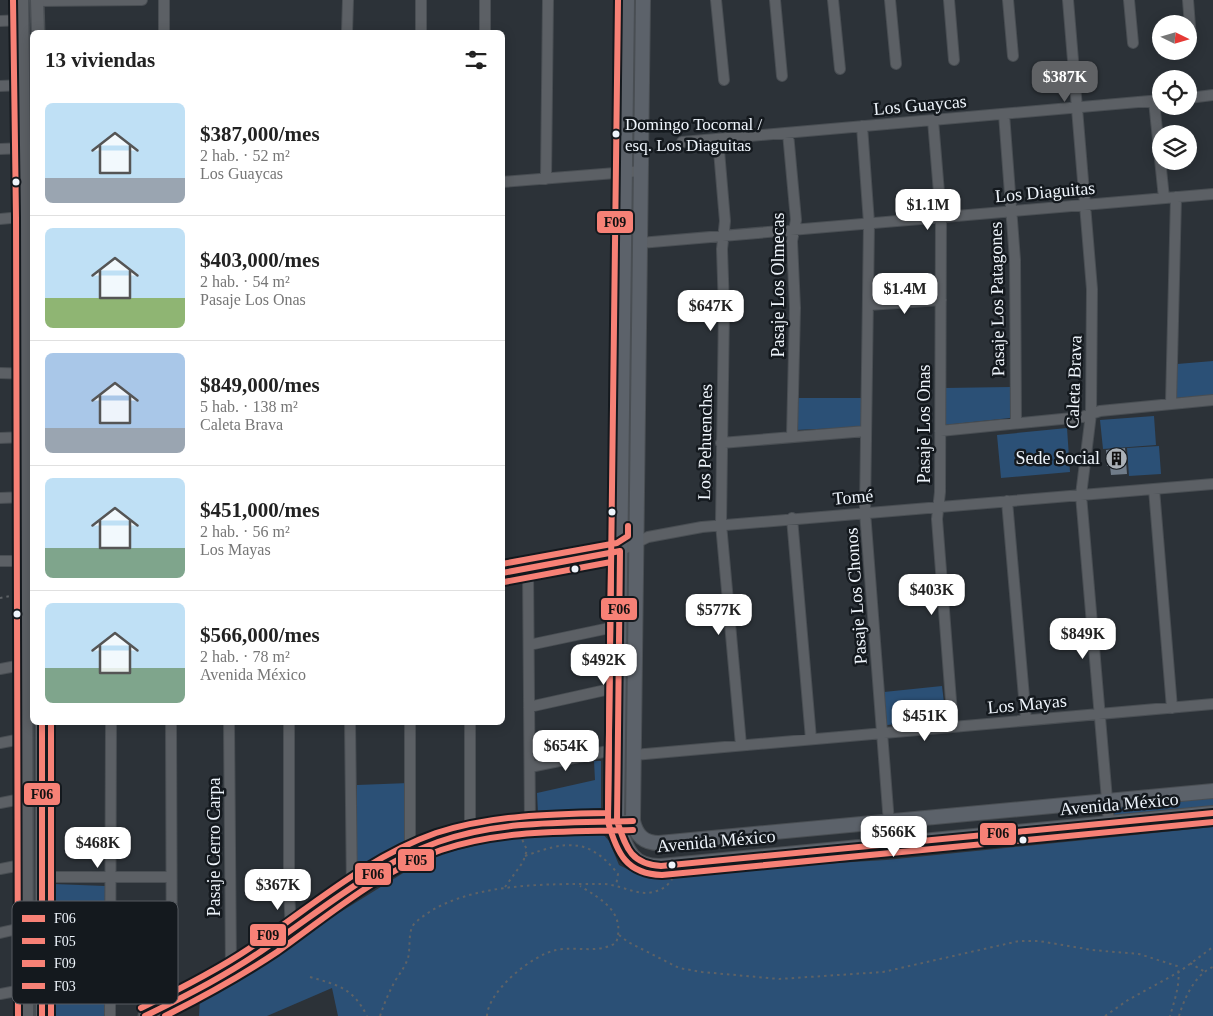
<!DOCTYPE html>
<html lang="es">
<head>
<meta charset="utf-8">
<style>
	body { margin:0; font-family:"Times New Roman",serif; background:#f2f2f2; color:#222; height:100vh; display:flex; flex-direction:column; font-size:19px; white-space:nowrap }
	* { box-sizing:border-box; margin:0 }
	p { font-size:16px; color:#767676 }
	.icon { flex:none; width:28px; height:28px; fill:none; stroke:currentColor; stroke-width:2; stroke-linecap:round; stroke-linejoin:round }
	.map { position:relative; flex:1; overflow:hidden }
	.panel { position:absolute; left:30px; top:30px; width:475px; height:695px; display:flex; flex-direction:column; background:#fff; border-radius:8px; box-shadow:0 2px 12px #0003 }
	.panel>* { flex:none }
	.needle { width:32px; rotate:95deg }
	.controls { position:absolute; left:1152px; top:15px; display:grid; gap:10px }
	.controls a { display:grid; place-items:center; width:45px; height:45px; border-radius:50%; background:#fff; box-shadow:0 2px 12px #0003; font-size:25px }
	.price { position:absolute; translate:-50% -42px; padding:0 11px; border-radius:10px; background:#fff; color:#222; font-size:16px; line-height:32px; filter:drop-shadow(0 1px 2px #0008) }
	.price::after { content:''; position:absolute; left:50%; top:30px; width:15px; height:11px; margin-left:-8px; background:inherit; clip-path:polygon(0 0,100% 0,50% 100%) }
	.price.on { background:#606265; color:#fff }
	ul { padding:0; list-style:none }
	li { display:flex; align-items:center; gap:15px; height:125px; padding:0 15px }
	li+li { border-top:1px solid #e0e0e0 }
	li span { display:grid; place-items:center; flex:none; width:140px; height:100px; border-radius:8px; color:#555 }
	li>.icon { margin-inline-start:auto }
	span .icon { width:60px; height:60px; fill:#fffc; stroke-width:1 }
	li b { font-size:21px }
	h2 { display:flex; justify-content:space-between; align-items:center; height:60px; padding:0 15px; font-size:21px }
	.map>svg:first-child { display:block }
</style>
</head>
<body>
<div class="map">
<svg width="1213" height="1016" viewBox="0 0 1213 1016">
	<rect width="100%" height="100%" fill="#2c3238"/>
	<!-- green -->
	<path fill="#2b5076" d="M 1213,361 L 1213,395 L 1176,398 L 1177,364 Z
		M 1010,387 L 1010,418 L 944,425 L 944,388 Z
		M 796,398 L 863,398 L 862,427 L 795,430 Z
		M 1154,416 L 1156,445 L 1103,449 L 1100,420 Z
		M 1067,428 L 1070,472 L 1001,478 L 997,435 Z
		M 1159,446 L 1161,474 L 1129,476 L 1127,448 Z
		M 942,686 L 946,719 L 887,725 L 884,692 Z
		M 594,761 L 601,761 L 601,808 L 538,813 L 537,793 L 595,780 Z
		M 409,783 L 406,844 L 355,876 L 357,785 Z
		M 1213,797 L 1213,808 L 1114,816 L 1113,806 Z
		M 1213,827 L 1213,1016 L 338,1016 L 332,988 L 267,1016 L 199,1016 L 200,998 L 269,962 L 326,921 L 429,857 L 506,838 L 603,834 L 609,841 L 619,865 L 639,875 L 886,860 Z
		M 54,884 L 105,886 L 104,1016 L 55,1016 Z"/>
	<!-- building -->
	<path fill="#707c89" d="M 1125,448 L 1127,474 L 1111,475 L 1110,466 L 1107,466 L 1106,450 Z"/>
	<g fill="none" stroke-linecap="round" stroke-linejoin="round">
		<defs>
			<path id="minor" d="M 164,0 L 164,32
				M 716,0 L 724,80
				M 775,0 L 782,76
				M 833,0 L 840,69
				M 890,0 L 896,64
				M 949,0 L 954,60
				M 1008,0 L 1013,56
				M 1068,0 L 1092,289 L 1091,414 L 1081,495 L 1109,823
				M 1129,0 L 1133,43
				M 1188,0 L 1191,39
				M 37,1 L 142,0
				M 0,21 L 22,20
				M 347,32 L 348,0
				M 421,32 L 421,0
				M 485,32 L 485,0
				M 0,86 L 23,85
				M 1189,98 L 1213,95
				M 1154,101 L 1164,198
				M 1004,114 L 1015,260 L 1016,423
				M 933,120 L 941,217 L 940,492 L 937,519 L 953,727
				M 862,126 L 869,223 L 865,512 L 889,823
				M 788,133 L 796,220 L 792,241 L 795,308 L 792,437
				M 718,139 L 725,221 L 722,249 L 724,309 L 721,524 L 741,745
				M 682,142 L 1161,100
				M 0,149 L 24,148
				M 546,179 L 548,0
				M 502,182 L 641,171
				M 0,219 L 32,216
				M 640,243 L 1213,194
				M 868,305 L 941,300
				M 0,373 L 32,374
				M 1171,404 L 1176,197
				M 940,431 L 1082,417 L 1100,411 L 1213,400
				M 0,438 L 25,437
				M 721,443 L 866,431
				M 1154,489 L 1172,708
				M 0,498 L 25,497
				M 1007,501 L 1026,720
				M 792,518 L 811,739
				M 0,561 L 32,561
				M 528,569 L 530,825
				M 502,573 L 620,551 L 648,537 L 702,527 L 1213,484
				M 529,645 L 619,626
				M 0,669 L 32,663
				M 529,707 L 619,687
				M 171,722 L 172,1003
				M 229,722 L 231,971
				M 289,722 L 289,890 L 291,931
				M 350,722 L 352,889
				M 410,722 L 410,854
				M 470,722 L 470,834
				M 0,743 L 26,738
				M 634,755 L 1213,704
				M 530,767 L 618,749
				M 0,803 L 26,798
				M 0,869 L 26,864
				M 42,877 L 171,877
				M 0,933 L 26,927
				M 0,994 L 27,989
				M 110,1016 L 111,722"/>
			<path id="tertiary" d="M 22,0 L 25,217 L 27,1016
				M 37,0 L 38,32
				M 42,722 L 42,1016
				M 145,1016 C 188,995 231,973 271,945 C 322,909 379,863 438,842 C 500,820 569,824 633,821"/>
			<path id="secondary" d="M 627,0 L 617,821 C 626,847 630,867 661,866 L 1213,813
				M 643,0 L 633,821 C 636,835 644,843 659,843 L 1213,791"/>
		</defs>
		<!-- minor casing -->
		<use href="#minor" stroke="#494e53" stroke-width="12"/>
		<!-- tertiary casing -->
		<use href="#tertiary" stroke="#494e53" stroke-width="15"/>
		<!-- secondary casing -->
		<use href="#secondary" stroke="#494e53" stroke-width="16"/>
		<!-- path -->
		<path stroke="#5e6266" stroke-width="2" stroke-dasharray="2.5 4" stroke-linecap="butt" d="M 0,598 L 15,595
			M 525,856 C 566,841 589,837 618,874 L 616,886
			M 505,887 L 523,862 L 527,850 L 521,837
			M 619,935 L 628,942 L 679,968 L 702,972 L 779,979 L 883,972 L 1019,941 L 1039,941 L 1092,950 L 1139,954 L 1177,966 C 1182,980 1174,1002 1170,1016
			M 1190,963 L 1205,972
			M 310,977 C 338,985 353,988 367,1016
			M 380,1016 C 384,1004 389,992 395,981 C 400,973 405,967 408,958 C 411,947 407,929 416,922 C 461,882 546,884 602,884 C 618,884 631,893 647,893 C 657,892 667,888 672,879
			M 487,1016 C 488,991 532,955 556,950 C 577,946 597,954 616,943 C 626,913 603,900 580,886
			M 1105,1016 L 1128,1000 L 1179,972 L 1213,947
			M 1179,1016 C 1184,999 1195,974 1213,967"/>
		<!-- minor -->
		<use href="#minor" stroke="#5c6065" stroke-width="10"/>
		<!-- tertiary -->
		<use href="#tertiary" stroke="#5c6065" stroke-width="12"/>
		<!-- secondary -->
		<use href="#secondary" stroke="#5c626a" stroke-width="14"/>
		<defs>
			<path id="bus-1" d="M 502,573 L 620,551 L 617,821 C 626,847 630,864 661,866 L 1213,813
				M 42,722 L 42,1016
				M 145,1016 C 188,995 231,973 270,945 C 324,908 376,864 438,842 C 500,820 568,823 633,821"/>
			<path id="bus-2" d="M 504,582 L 611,562 L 608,822 C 617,853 626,874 662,875 L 1213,822
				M 165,1016 C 203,997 241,976 277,952 C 329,915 380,871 441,850 C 503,829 569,832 633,830"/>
			<path id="bus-3" d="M 502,564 L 617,543 L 628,536 L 628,526
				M 51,722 L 51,1016
				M 141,1008 C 178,990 216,971 250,948 C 310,908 367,857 436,833 C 492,815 551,814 608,813 L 618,0"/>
			<path id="bus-4" d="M 13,0 L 16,217 L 18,1016"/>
		</defs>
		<!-- bus-1 casing -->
		<use href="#bus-1" stroke="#14191e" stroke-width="10"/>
		<!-- bus-2 casing -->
		<use href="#bus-2" stroke="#14191e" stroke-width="10"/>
		<!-- bus-3 casing -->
		<use href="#bus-3" stroke="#14191e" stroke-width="10"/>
		<!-- bus-4 casing -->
		<use href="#bus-4" stroke="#14191e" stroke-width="10"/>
		<!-- bus-1 -->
		<use href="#bus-1" stroke="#f78176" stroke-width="6"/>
		<!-- bus-2 -->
		<use href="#bus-2" stroke="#f78176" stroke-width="6"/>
		<!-- bus-3 -->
		<use href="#bus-3" stroke="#f78176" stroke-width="6"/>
		<!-- bus-4 -->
		<use href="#bus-4" stroke="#f78176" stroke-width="6"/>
	</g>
	<!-- icons -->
	<defs>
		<symbol id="building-disc" viewBox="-11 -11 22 22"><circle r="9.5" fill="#abb1b7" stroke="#14191e"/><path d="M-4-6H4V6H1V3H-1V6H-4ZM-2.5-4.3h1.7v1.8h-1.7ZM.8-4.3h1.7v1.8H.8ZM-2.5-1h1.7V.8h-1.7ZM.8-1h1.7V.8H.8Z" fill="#111"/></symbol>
	</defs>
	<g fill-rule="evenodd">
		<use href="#building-disc" x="1104" y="446" width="25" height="25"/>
	</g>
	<!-- markers -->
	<g fill="#eff5fc" stroke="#14191e" stroke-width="2">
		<circle cx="616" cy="134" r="4.5"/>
		<circle cx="16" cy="182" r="4.5"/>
		<circle cx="612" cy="512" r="4.5"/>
		<circle cx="575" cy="569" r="4.5"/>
		<circle cx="17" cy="614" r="4.5"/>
		<circle cx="1023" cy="840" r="4.5"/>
		<circle cx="672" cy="865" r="4.5"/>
	</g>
	<g text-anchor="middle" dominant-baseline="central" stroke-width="5" stroke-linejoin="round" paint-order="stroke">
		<!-- bus labels -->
		<g font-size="17" fill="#eff5fc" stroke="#14191e" text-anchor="start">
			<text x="625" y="124">Domingo Tocornal /<tspan x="625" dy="21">esq. Los Diaguitas</tspan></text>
		</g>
		<!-- street labels -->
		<g font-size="18" fill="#eff5fc" stroke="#14191e">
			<text transform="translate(920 105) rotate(-5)">Los Guaycas</text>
			<text transform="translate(1045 192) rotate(-5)">Los Diaguitas</text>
			<text transform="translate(778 285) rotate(-90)">Pasaje Los Olmecas</text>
			<text transform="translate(997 299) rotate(-91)">Pasaje Los Patagones</text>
			<text transform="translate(1074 382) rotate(-88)">Caleta Brava</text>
			<text transform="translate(924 424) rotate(-90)">Pasaje Los Onas</text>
			<text transform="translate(705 442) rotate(-89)">Los Pehuenches</text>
			<text transform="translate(853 497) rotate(-5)">Tomé</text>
			<text transform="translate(856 596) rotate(-94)">Pasaje Los Chonos</text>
			<text transform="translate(1027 704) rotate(-5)">Los Mayas</text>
			<text transform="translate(1119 804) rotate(-5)">Avenida México</text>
			<text transform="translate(716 841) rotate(-5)">Avenida México</text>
			<text transform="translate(214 847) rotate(-90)">Pasaje Cerro Carpa</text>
		</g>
		<!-- poi labels -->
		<g font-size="18" fill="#eff5fc" stroke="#14191e" text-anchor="end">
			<text x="1100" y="458">Sede Social</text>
		</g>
	</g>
	<!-- legend -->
	<rect x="12" y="901" width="166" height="103" rx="8" fill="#14191e" stroke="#565b61" stroke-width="1"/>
	<rect x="22" y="915" width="23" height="7" fill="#f78176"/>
	<rect x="22" y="938" width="23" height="6" fill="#f78176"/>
	<rect x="22" y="960" width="23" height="7" fill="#f78176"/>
	<rect x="22" y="983" width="23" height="6" fill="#f78176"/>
	<g font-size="14" fill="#eff5fc">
		<text x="54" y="923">F06</text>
		<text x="54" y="946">F05</text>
		<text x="54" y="968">F09</text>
		<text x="54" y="991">F03</text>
	</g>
	<g stroke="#14191e" stroke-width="2">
		<rect x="596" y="210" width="38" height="24" rx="5" fill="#f78176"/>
		<rect x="600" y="597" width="38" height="24" rx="5" fill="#f78176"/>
		<rect x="23" y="782" width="38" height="24" rx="5" fill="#f78176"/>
		<rect x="979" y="822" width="38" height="24" rx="5" fill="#f78176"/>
		<rect x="397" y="848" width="38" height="24" rx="5" fill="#f78176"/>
		<rect x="354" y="862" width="38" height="24" rx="5" fill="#f78176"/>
		<rect x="249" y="923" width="38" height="24" rx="5" fill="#f78176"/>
	</g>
	<g font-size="14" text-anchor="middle" font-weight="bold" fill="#111">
		<text x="615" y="227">F09</text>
		<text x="619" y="614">F06</text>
		<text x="42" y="799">F06</text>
		<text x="998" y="838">F06</text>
		<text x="416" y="865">F05</text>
		<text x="373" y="879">F06</text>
		<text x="268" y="940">F09</text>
	</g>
</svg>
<div class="controls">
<a><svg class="needle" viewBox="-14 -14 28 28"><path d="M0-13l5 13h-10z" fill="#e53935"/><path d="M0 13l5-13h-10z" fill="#767676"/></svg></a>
<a><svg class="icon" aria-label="locate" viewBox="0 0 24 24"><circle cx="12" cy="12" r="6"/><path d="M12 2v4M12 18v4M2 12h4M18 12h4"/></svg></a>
<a><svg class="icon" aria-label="layers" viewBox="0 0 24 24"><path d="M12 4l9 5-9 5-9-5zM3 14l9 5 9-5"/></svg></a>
</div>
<b class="price on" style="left:1065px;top:103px">$387K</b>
<b class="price" style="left:928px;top:231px">$1.1M</b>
<b class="price" style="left:905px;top:315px">$1.4M</b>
<b class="price" style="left:711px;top:332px">$647K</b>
<b class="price" style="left:932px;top:616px">$403K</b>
<b class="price" style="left:719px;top:636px">$577K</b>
<b class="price" style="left:1083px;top:660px">$849K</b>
<b class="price" style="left:604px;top:686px">$492K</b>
<b class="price" style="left:925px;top:742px">$451K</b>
<b class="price" style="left:566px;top:772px">$654K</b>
<b class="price" style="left:894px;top:858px">$566K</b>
<b class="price" style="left:98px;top:869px">$468K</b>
<b class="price" style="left:278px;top:911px">$367K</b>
<section class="panel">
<h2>13 viviendas<svg class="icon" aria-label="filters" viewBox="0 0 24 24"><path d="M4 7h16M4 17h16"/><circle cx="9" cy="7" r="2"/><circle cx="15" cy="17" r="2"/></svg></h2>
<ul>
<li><span style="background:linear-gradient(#bfe0f5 75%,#9aa5b1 0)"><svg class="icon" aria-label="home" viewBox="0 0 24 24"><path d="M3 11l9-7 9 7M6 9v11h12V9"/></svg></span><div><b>$387,000/mes</b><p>2 hab. · 52 m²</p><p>Los Guaycas</p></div></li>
<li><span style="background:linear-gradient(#bfe0f5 70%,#8fb573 0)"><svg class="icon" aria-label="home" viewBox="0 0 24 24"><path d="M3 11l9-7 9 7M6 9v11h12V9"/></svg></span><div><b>$403,000/mes</b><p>2 hab. · 54 m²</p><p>Pasaje Los Onas</p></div></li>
<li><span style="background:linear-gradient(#a9c7e8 75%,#9aa5b1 0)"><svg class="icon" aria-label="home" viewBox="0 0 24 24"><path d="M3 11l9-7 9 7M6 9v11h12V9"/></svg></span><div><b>$849,000/mes</b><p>5 hab. · 138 m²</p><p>Caleta Brava</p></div></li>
<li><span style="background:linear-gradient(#bfe0f5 70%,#7fa58c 0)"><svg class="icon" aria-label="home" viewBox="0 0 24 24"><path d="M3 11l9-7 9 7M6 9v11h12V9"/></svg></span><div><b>$451,000/mes</b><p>2 hab. · 56 m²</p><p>Los Mayas</p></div></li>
<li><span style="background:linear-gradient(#bfe0f5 65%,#7fa58c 0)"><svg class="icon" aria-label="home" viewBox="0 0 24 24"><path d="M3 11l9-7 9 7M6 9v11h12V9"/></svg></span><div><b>$566,000/mes</b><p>2 hab. · 78 m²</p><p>Avenida México</p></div></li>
</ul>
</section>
</div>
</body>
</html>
